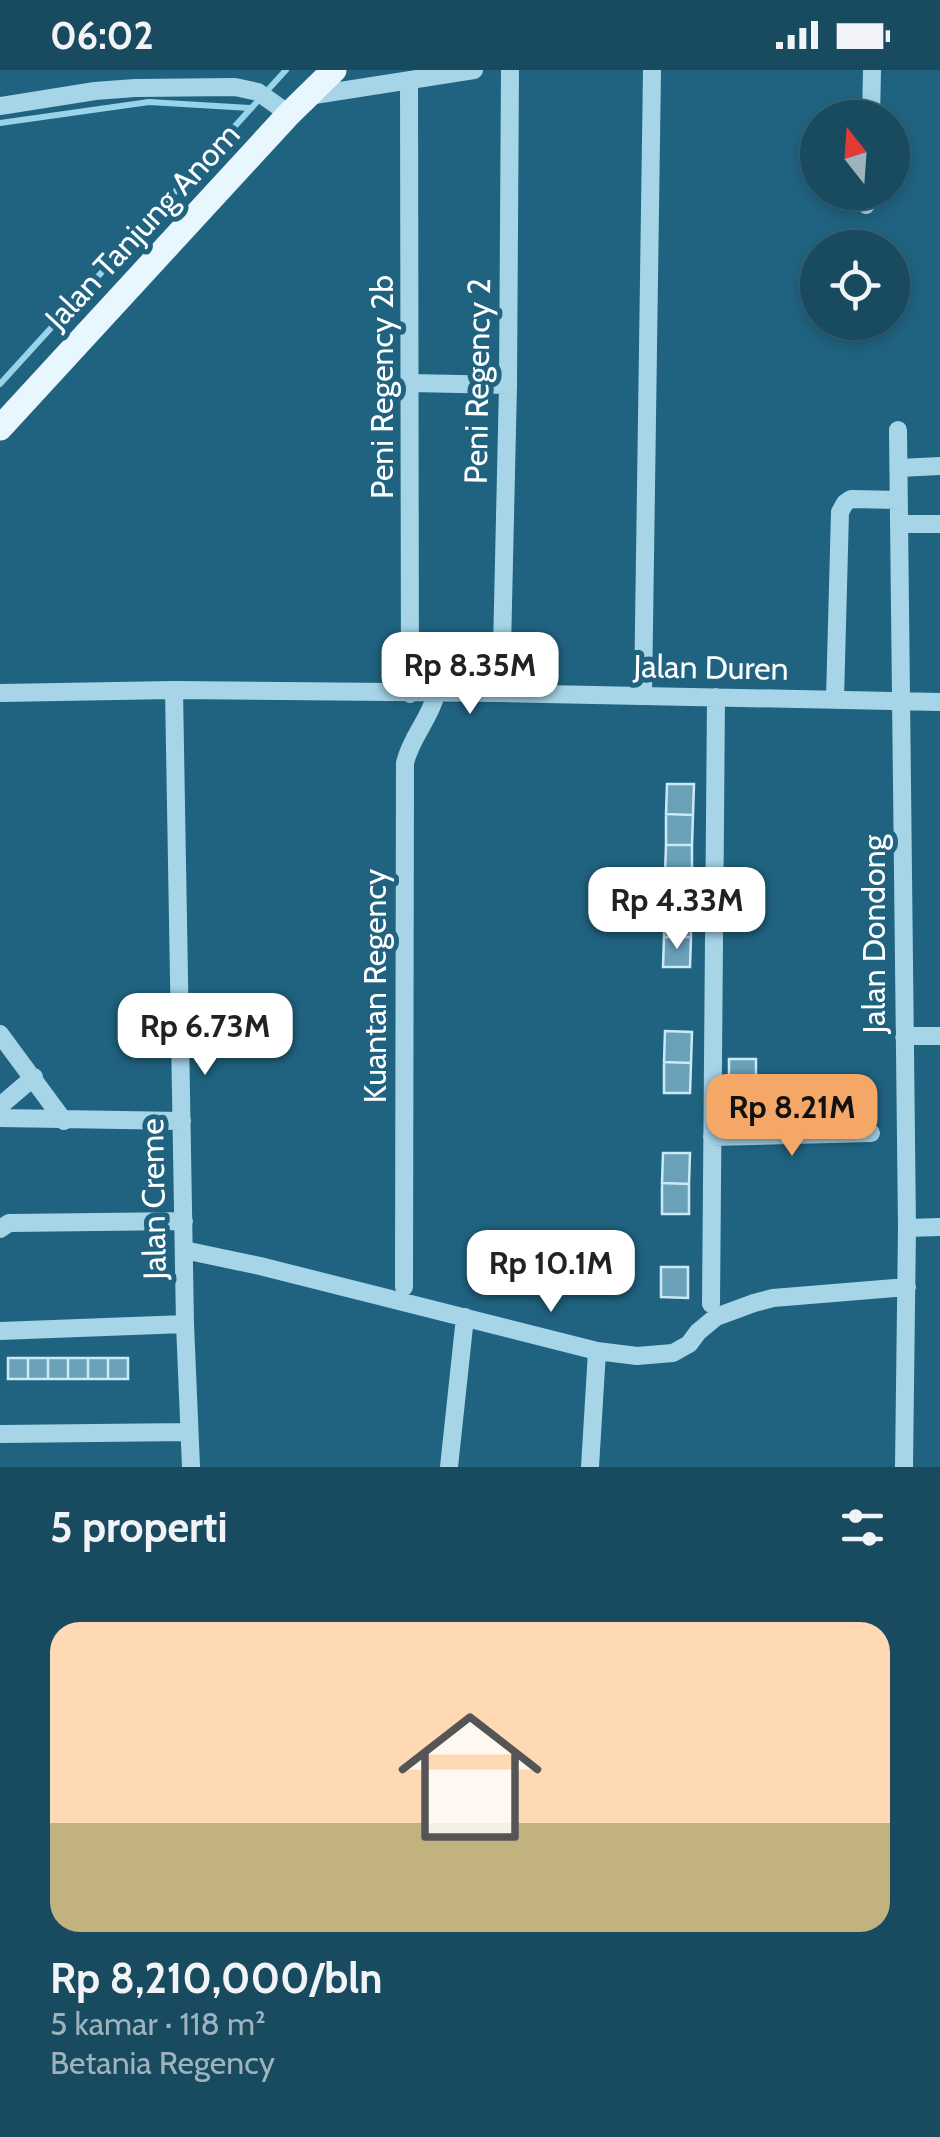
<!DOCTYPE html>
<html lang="id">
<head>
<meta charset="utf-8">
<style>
	body { margin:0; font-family:Cabin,sans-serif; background:#255469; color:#f1f3f6; height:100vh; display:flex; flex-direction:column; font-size:38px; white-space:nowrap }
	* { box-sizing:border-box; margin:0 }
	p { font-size:32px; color:#9fb3bd }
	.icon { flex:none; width:55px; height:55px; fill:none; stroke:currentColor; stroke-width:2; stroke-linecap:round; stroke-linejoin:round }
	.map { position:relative; height:1397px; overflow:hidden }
	.sheet { display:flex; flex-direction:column; background:#184a60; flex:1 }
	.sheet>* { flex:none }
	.needle { width:65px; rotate:343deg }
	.buttons { position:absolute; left:800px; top:30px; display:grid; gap:20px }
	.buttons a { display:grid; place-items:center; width:110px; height:110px; border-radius:50%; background:#184a60; box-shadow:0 5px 15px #0003,0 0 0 2px #366275; font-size:50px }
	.price { position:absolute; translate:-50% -85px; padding:0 22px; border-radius:20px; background:#fff; color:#222; font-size:32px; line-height:65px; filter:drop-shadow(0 2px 5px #0008) }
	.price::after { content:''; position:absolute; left:50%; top:60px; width:30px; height:22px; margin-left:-15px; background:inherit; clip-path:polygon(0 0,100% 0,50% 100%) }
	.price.selected { background:#f5a767; color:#111 }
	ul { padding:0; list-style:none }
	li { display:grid; align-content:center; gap:20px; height:530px; padding:0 50px }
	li+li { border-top:2px solid #366275 }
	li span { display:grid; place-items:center; height:310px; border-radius:30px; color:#555 }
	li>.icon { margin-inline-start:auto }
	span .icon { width:180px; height:180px; fill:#fffc; stroke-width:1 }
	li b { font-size:42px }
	h2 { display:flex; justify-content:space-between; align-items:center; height:120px; padding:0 50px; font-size:42px }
	.status { display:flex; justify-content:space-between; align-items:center; height:70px; padding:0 50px; background:#184a60; direction:ltr }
	.status svg { height:28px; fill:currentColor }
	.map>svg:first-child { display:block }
</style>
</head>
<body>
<div class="status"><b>06:02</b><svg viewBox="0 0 49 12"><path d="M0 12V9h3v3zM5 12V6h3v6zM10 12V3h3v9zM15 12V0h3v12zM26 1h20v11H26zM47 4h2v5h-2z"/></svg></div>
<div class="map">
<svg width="940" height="1397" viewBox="0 0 940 1397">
	<rect width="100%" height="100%" fill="#206380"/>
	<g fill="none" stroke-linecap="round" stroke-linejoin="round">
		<!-- stream -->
		<path stroke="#99d3e9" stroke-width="6" d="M 0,53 L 149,32 L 250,38
			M 0,314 L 286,0"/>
	</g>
	<!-- building -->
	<path fill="#6aa1b9" stroke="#cae9f6" stroke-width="2.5" d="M 667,714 L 694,714 L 693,745 L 666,744 Z
		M 666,744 L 693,745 L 692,775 L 666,775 Z
		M 666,775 L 692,775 L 692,806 L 665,805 Z
		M 665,805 L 692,806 L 691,836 L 665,836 Z
		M 665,836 L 691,836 L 691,867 L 664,867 Z
		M 664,867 L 691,867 L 690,897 L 663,897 Z
		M 665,961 L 692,962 L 691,993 L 664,992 Z
		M 729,989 L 756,989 L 756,1020 L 729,1019 Z
		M 664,992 L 691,993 L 690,1023 L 664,1023 Z
		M 729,1019 L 756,1020 L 755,1050 L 728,1050 Z
		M 663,1083 L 690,1083 L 689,1114 L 662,1113 Z
		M 662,1113 L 689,1114 L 689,1144 L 662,1144 Z
		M 661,1197 L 688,1197 L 688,1228 L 661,1227 Z
		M 8,1288 L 28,1288 L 28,1309 L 8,1309 Z
		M 28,1288 L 48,1288 L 48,1309 L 28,1309 Z
		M 48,1288 L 68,1288 L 68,1309 L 48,1309 Z
		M 68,1288 L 88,1288 L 88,1309 L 68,1309 Z
		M 88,1288 L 108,1288 L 108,1309 L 88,1309 Z
		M 108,1288 L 128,1288 L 128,1309 L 108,1309 Z"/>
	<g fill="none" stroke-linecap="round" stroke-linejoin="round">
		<!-- minor -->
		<path stroke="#a6d5e8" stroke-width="18" d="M 409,10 L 410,624
			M 308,26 L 474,0
			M 0,36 L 95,21 L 135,18 L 235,17 L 258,22 L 289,44
			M 871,48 L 872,0
			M 866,135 L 867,122
			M 411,313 L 508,315
			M 898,360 L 907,1158 L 904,1397
			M 899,398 L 940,396
			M 899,454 L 940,454
			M 174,620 L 185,1254 L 191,1397
			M 0,623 L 174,620 L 501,623 L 940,632
			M 501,623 L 508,315 L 510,0
			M 643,626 L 652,0
			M 835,629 L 840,442 L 845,433 L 851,429 L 899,430
			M 0,964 L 64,1051
			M 904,966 L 940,966
			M 0,1036 L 34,1007
			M 0,1048 L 182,1051
			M 712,1067 L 871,1063
			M 907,1158 L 940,1157
			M 0,1159 L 9,1153 L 184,1151
			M 184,1180 L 260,1196 L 597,1281 L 637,1286 L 673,1283 L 689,1274 L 698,1262 L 716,1247 L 754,1233 L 773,1228 L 907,1217
			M 404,1217 L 405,693 C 411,667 430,649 436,624
			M 711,1234 L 716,627
			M 0,1261 L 185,1254
			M 0,1364 L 189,1362
			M 449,1397 L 465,1247
			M 590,1397 L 597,1281"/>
		<!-- major -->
		<path stroke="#e8f6fd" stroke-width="25" d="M 0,358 L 289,44 L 334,0"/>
	</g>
	<g text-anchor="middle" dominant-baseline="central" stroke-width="10" stroke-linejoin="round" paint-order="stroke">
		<!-- street labels -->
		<g font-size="32" fill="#fff" stroke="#206380">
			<text transform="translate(142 156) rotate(-47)">Jalan Tanjung Anom</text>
			<text transform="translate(477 311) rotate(-89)">Peni Regency 2</text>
			<text transform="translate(381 317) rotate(-90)">Peni Regency 2b</text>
			<text transform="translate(711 597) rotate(1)">Jalan Duren</text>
			<text transform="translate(873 864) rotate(-90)">Jalan Dondong</text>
			<text transform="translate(374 916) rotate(-90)">Kuantan Regency</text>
			<text transform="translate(153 1129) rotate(-91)">Jalan Creme</text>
		</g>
	</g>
</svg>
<div class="buttons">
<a><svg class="needle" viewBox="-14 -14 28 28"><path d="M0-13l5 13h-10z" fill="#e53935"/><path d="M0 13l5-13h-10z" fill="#9fb3bd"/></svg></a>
<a><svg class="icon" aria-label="locate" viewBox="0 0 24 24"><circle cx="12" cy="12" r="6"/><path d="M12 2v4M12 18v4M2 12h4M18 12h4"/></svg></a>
</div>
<b class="price" style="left:470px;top:647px">Rp 8.35M</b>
<b class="price" style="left:677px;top:882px">Rp 4.33M</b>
<b class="price" style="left:205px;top:1008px">Rp 6.73M</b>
<b class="price selected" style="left:792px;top:1089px">Rp 8.21M</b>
<b class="price" style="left:551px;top:1245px">Rp 10.1M</b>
</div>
<section class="sheet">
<h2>5 properti<svg class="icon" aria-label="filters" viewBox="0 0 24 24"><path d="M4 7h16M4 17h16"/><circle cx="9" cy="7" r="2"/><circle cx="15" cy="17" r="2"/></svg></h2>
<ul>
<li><span style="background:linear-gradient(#ffd9b3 65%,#c2b280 0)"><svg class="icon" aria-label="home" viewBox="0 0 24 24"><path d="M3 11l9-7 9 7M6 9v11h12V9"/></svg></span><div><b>Rp 8,210,000/bln</b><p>5 kamar · 118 m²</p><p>Betania Regency</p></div></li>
</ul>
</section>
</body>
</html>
